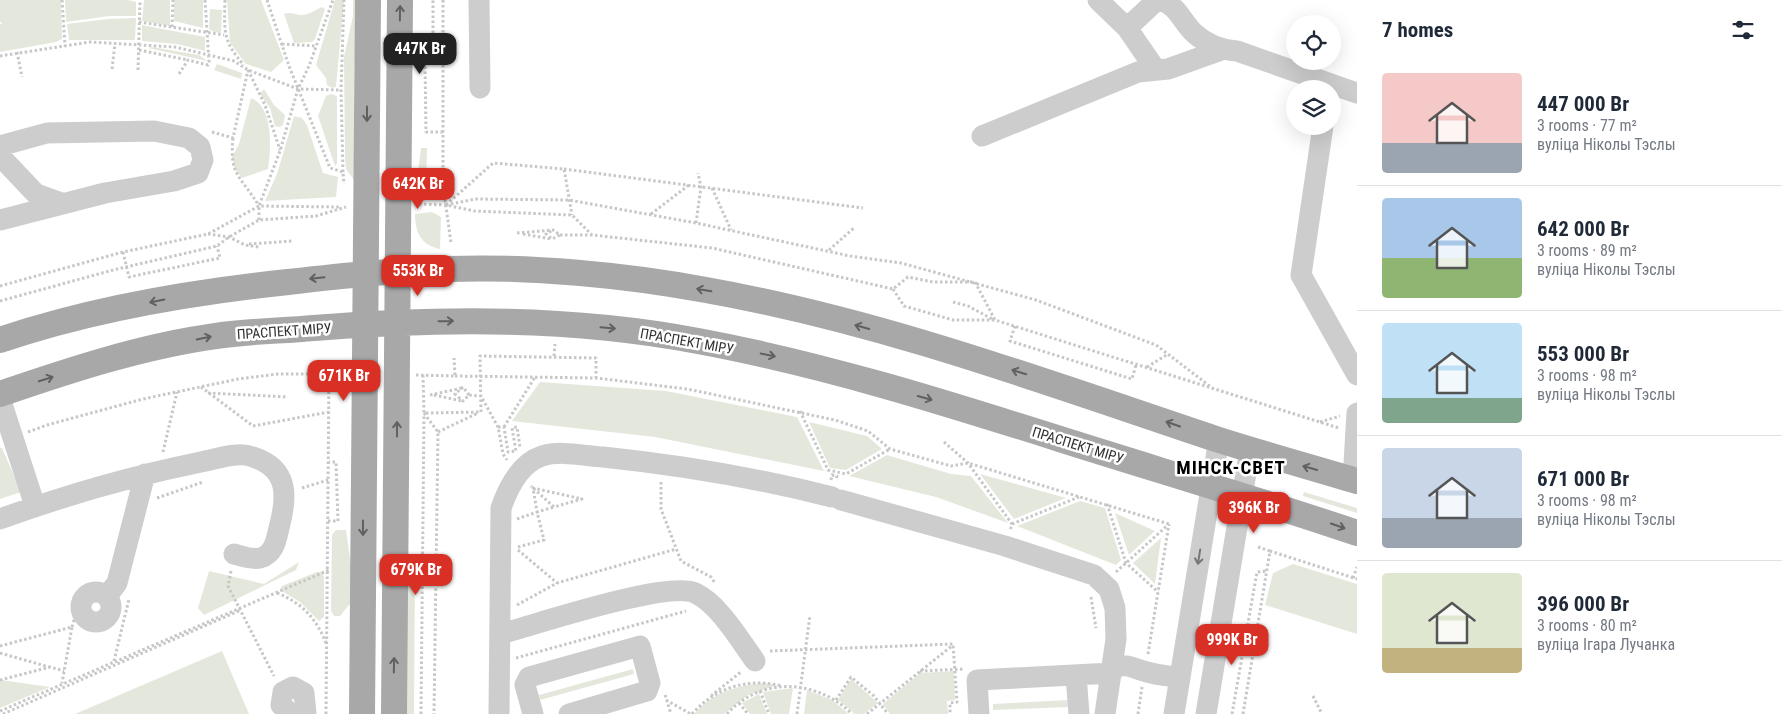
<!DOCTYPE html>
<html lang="en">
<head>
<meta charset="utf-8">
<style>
	body { margin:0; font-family:"Roboto Condensed",sans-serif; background:#f2f2f3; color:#1f2937; height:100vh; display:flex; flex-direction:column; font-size:19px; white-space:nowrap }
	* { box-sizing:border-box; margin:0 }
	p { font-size:16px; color:#747a83 }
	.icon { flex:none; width:28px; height:28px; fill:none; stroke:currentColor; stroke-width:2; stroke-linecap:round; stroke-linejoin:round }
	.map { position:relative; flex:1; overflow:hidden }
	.sheet { display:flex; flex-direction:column; background:#fff; width:425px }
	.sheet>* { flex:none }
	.fabs { position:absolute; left:1286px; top:15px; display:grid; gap:10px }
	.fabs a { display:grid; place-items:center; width:55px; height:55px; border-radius:50%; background:#fff; box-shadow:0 5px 20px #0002; font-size:25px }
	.price { position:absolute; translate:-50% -42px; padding:0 11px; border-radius:10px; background:#d93025; color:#fff; font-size:16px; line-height:32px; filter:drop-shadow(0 1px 2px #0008) }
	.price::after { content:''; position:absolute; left:50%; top:30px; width:15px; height:11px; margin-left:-8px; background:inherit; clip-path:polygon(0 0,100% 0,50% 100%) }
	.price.on { background:#222; color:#fff }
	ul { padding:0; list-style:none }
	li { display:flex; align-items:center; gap:15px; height:125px; padding:0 25px }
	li+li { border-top:1px solid #e0e1e3 }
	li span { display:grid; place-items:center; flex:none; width:140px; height:100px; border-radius:5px; color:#555 }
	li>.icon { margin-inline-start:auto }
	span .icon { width:60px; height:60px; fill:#fffc; stroke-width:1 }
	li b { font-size:21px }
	h2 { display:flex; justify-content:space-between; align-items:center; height:60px; padding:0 25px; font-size:21px }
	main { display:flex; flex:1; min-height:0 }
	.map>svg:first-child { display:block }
</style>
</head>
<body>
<main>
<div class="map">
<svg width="1357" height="714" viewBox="0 0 1357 714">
	<rect width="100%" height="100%" fill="#fff"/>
	<!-- green -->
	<path fill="#e4e8dc" d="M 0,0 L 61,0 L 62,39 L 56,42 L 0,52 L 0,24 L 3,23 L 0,22 Z
		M 65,0 L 128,0 L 136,2 L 136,16 L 110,16 L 66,22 Z
		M 144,0 L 170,0 L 170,26 L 142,21 Z
		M 174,0 L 203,0 L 203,28 L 174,21 Z
		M 227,0 L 261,0 L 284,60 L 271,72 L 246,64 L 230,43 Z
		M 335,0 L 344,0 L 336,87 L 332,88 L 327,85 L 326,78 L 316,65 Z
		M 353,0 L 361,0 L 361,18 L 354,67 L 354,180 L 346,169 L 345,158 L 344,57 L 353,16 Z
		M 322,7 L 325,9 L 315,39 L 312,42 L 294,43 L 284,14 C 291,11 295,15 301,15 C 309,15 315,10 322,7 Z
		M 210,9 L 222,10 L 221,33 L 214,32 L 209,29 Z
		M 136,18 L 135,40 L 69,40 L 67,24 L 108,19 Z
		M 142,25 L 205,37 L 205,51 L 177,44 L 142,41 Z
		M 152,47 L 199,55 L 207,61 L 148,48 Z
		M 217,64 L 242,73 L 241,79 L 214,70 Z
		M 264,89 L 274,105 L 285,115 L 283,125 L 280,127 L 275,126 L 270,108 L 260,94 Z
		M 331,94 L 337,96 L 337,164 L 335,166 L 318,116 L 326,96 Z
		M 251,98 C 274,107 271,149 268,169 L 242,178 L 235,169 L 232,157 L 239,144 Z
		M 294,116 L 302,118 L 307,125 L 323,173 L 338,177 L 336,197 L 265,201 L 277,174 Z
		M 421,148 L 427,148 L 426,195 L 415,195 Z
		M 432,212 L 441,217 L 440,249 C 420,245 415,231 415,214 Z
		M 540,382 L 666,391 L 797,417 L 824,471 L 655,437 L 512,421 Z
		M 809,422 L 867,436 L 882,449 L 846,470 L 830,468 Z
		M 0,448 L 2,448 L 21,492 L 0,499 Z
		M 887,455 L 951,474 L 971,476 L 1008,523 L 936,497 L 849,476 Z
		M 980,474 L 1066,498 L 1014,519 Z
		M 1304,492 L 1357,508 L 1357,513 L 1303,496 Z
		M 1080,501 L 1105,508 L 1121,560 L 1116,565 L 1017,526 Z
		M 1115,513 L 1155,531 L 1129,555 Z
		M 336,530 L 346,530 L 353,579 L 353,600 L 340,616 L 334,616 L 331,611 L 332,535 Z
		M 1161,538 L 1155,584 L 1133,563 Z
		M 299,562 L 296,570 L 204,615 L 198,608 L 209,571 L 264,584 Z
		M 1293,564 L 1357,584 L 1357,634 L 1265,605 L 1273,573 Z
		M 415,565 L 414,714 L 403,714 L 407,567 Z
		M 317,572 L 322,572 L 324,577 L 324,617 L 319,621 L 300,602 L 280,590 L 282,586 Z
		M 222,651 L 249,714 L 75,714 Z
		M 633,669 L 634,674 L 540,700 L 539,695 Z
		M 954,671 L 955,700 L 947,701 L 948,714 L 890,714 L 883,704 L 920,673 Z
		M 851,679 L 878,703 L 864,714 L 855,714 L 838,700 Z
		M 0,680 L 1,680 L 50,687 L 0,708 Z
		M 764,683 L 777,685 L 748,695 L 724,714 L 694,714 C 712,693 737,685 764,683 Z
		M 793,688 L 789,714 L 771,714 L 763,692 Z
		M 807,690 L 832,700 L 849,714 L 804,714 Z
		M 759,694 L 767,714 L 750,714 L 742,703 Z
		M 1069,700 L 1069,707 L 993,710 L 993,704 Z"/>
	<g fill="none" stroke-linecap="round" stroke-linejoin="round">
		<!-- path -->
		<path stroke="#c7c7c7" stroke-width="3" stroke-dasharray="2.5 2.5" stroke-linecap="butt" d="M 62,0 L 65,46
			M 225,0 C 224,31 223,42 244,65
			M 267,0 L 289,66 L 330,168 L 343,172 L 344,184
			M 443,0 L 443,185 L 451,243
			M 139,22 L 224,35
			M 172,27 L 173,0
			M 282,44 L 316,46
			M 139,50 L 188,60
			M 17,52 L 22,77
			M 0,56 L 90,42 L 175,47 L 234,61 L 248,70 L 298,89 L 341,90
			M 433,58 L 433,0
			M 112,69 L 115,44
			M 138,70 L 140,0
			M 248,70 L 265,105 L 280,150
			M 179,74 L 188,60 L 208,65 L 209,62 L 205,0
			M 212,132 L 233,138 L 248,70
			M 443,132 L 426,132 L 425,59 L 443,57
			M 233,138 C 229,176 241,176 259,206
			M 564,169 L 863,208
			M 343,172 L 341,90 L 344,0
			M 712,188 L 731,230
			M 419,204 L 446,205 L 474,211 L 572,215 L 592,235
			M 446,205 L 475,199 L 569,200 L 696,223 L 850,256 L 901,263 L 1036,300 L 1156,345 L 1211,387
			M 446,205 L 493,163 L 564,169 L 572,215
			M 651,214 L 689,185
			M 259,220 L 259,206 L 280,151 L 298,89 L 309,66 L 333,0
			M 696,223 L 701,187 L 698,173
			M 517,233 L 553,230 L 560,235 L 552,239 L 546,234 L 553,230
			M 208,234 L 229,237 L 245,245 L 259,247
			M 523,234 L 551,239
			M 560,235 L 592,235 L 712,248 L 893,289 L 908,277 L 933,282 L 975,282 L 995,320 L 1339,428
			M 249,244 L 293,241
			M 829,250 L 855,227
			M 123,252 L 129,277 L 220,258 L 217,246
			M 0,286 L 123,252 L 208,234 L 259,206 L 341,207
			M 893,289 L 904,306 L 953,320 L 995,320
			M 0,301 L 113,270 L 217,246 L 229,237 L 259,220 L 316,216 L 346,207
			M 953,302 L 968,306 L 994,320
			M 1015,326 L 1010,341 L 1132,379 L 1136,365
			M 554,356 L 555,344
			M 1147,367 L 1168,354
			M 416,375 L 455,376 L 454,358
			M 423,375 L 424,413 L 481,412
			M 455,376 L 596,378 L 687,389 L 835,420 L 868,431 L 890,449 L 951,466 L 968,463 L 1169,524
			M 201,387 L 253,426 L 329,412
			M 208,393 L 288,397
			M 430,395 L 462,388
			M 434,395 L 462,401
			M 469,395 L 463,387 L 455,394 L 463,401 L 469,395 L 481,396 L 498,427 L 503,454 L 507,460
			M 800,411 L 828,470 L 846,474 L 890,449
			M 481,412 L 480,356 L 596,358 L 596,378
			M 424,413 L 438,432 L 434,714
			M 1320,422 L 1340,416
			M 498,427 L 504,427 L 508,452 L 516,451 L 512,428 L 517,427 L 520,447
			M 504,427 L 535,377
			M 28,432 L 47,425 L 143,399 L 238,379 L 278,374 L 345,374
			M 438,432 L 478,413
			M 944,442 L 968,463 L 1012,524 L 1010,531
			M 163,452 L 177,392
			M 831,480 L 832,475 L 837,476 L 836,480
			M 661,482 L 661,509 L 681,561 L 711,577 L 715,583
			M 302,488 L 328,480
			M 157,498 L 203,482
			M 1107,504 L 1126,563 L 1158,592
			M 517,519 L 537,512 L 533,488 L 582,499 L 554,507 L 533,488 L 531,486
			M 328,521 L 338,521 L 336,462 L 329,462
			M 1012,524 L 1079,497
			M 518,547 L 544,540 L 537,512 L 554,507
			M 1258,547 L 1270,551
			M 518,550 L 557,583
			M 231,571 L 228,586 L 274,676
			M 1116,572 L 1169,524
			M 1353,578 L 1357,567
			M 277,593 C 302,603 316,618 326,643
			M 1091,597 L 1096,628
			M 517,605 L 557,583 L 676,549
			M 72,627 L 81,595 L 91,588
			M 0,646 L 72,627 L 62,683
			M 770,651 L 953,644 L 957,702 L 950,703 L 950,714
			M 0,653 L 49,667
			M 1148,654 L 1169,524
			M 516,658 L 686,611
			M 114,661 L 129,599
			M 920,671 L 964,669
			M 0,680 L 50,667 L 64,671
			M 760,691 L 769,714
			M 665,695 L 671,714
			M 711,696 L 742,671
			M 1313,696 L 1322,714
			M 666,700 L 691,714
			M 836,700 L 851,677 L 874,696 L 888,714
			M 739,703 L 748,714
			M 0,711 L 329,570
			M 3,714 L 239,611
			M 326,714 L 329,374
			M 421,714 L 424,414
			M 692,714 C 715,688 748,677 782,686
			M 727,714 C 761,676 817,679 852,714
			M 797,714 L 810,615
			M 867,714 L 953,645
			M 1138,714 L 1142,687
			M 1232,714 L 1257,572 L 1267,571
			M 1243,714 L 1270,551 L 1357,579"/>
		<!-- minor -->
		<path stroke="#cdcdcd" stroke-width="21" d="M 479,0 L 480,88
			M 1098,0 L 1127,28 L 1157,0
			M 1161,0 C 1178,6 1182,22 1194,33 C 1206,44 1221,50 1237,51 L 1357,93
			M 1127,28 L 1156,70
			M 1323,126 L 1301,275 L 1357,375
			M 982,136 L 1138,72 L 1168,69 L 1221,50
			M 0,146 L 47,133 L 154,131 L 189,138 L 200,147 L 203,160 L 198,173 L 174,181 L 105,193 L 0,220
			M 0,156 L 36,194 L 61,203
			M 0,398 L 35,506
			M 1353,480 L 1357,413
			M 841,500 L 1005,546 L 1094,575 L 1109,589 L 1115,608 L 1116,639 L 1105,714
			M 0,519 C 66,495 132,476 201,462 C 217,459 237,451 253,457 C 290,469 287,498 279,528 C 276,541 274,554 260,558 C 251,560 242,556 234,554
			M81 607a15 15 0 1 1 30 0a15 15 0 1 1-30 0Z
			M 107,596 L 117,583 L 145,474
			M 500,634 C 535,625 668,580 695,593 C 718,603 740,640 755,661
			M 1113,667 C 1128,663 1134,669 1147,672 C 1158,675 1169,676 1180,678
			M 1076,675 L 1079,714
			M 291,714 L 281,705 L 283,692 L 293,687 L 304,693 L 306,714
			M 499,714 L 501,508 C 508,488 520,463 542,456 C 561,450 584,456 603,457 C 680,465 757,478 832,497
			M 533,714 L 525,685 L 529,677 L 640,646 L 650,683 L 647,691 L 569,714
			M 979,714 L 977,680 L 1112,673
			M 1174,714 L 1219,439
			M 1206,714 L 1250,449"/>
		<!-- major -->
		<path stroke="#a8a8a8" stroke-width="26" d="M 0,340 C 91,309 192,292 288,282 C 341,276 394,270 448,269 C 530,266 625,275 706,290 C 881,321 1048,383 1216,439 C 1263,454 1310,467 1357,481
			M 0,394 C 70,370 143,346 216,336 C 248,331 282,331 314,328 C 442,318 571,317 698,341 C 822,364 943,402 1063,440 C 1161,471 1260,500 1357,533
			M 362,714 L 368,0
			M 394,714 L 400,0"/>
	</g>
	<!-- one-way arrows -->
	<defs><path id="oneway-shaft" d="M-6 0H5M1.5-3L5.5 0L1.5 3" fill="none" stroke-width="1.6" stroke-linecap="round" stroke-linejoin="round" transform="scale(1.25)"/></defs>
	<g stroke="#606060">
		<use href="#oneway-shaft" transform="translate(400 13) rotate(-89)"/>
		<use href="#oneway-shaft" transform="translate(367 114) rotate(90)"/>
		<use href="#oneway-shaft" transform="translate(317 278) rotate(174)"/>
		<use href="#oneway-shaft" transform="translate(704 290) rotate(-170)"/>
		<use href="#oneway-shaft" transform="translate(157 301) rotate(169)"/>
		<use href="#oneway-shaft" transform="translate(446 321) rotate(-1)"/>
		<use href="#oneway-shaft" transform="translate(862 327) rotate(-164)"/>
		<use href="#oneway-shaft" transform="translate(608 328) rotate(5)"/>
		<use href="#oneway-shaft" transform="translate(204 338) rotate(-12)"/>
		<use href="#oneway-shaft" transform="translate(768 355) rotate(12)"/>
		<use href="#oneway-shaft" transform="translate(1019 372) rotate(-163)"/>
		<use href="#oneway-shaft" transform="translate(46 379) rotate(-17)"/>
		<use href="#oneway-shaft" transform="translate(925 398) rotate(16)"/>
		<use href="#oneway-shaft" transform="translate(1173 424) rotate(-161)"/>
		<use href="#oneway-shaft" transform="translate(397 429) rotate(-90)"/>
		<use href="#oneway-shaft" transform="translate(1310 468) rotate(-164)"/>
		<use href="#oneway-shaft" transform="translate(1338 526) rotate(19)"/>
		<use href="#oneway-shaft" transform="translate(363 528) rotate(90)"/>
		<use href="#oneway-shaft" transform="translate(394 665) rotate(-89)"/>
	</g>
	<use stroke="#777" href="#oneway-shaft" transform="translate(1199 557) rotate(99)"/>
	<g text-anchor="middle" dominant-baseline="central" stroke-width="5" stroke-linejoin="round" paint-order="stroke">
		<!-- street labels -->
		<g font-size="14" fill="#303030" stroke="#fff">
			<text transform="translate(284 331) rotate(-4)">ПРАСПЕКТ МІРУ</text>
			<text transform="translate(687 341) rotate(10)">ПРАСПЕКТ МІРУ</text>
			<text transform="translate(1078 445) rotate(17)">ПРАСПЕКТ МІРУ</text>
		</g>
		<!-- district labels -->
		<g font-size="19" font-weight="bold" letter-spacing="1" fill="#000" stroke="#fff">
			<text x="1231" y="467">МІНСК-СВЕТ</text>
		</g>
	</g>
</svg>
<div class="fabs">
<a><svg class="icon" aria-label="locate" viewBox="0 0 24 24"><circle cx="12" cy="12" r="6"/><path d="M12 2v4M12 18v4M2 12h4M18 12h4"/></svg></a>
<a><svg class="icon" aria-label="layers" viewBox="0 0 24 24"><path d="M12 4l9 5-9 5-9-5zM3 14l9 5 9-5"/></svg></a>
</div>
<b class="price on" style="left:420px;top:75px">447K Br</b>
<b class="price" style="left:418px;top:210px">642K Br</b>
<b class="price" style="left:418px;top:297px">553K Br</b>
<b class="price" style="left:344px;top:402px">671K Br</b>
<b class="price" style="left:1254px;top:534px">396K Br</b>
<b class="price" style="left:416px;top:596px">679K Br</b>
<b class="price" style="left:1232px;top:666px">999K Br</b>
</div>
<section class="sheet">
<h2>7 homes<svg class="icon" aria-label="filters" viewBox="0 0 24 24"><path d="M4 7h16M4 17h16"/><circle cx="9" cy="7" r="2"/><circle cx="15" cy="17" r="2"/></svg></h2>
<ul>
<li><span style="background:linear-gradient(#f6c9c9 70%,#9aa5b1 0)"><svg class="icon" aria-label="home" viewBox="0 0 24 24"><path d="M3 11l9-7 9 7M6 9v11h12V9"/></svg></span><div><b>447 000 Br</b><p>3 rooms · 77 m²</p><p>вуліца Ніколы Тэслы</p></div></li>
<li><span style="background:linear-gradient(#a9c7e8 60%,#8fb573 0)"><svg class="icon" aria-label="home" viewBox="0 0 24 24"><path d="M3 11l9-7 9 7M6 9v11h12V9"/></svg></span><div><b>642 000 Br</b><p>3 rooms · 89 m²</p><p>вуліца Ніколы Тэслы</p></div></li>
<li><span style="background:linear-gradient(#bfe0f5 75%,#7fa58c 0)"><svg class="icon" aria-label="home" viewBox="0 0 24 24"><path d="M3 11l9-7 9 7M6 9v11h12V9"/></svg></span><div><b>553 000 Br</b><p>3 rooms · 98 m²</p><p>вуліца Ніколы Тэслы</p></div></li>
<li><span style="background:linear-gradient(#c9d6e8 70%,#9aa5b1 0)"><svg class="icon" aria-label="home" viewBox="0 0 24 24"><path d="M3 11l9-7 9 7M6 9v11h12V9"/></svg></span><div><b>671 000 Br</b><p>3 rooms · 98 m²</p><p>вуліца Ніколы Тэслы</p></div></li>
<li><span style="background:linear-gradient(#dfe7d0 75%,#c2b280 0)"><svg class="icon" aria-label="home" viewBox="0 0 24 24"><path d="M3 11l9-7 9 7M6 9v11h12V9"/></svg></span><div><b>396 000 Br</b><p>3 rooms · 80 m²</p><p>вуліца Ігара Лучанка</p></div></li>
</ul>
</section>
</main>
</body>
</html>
